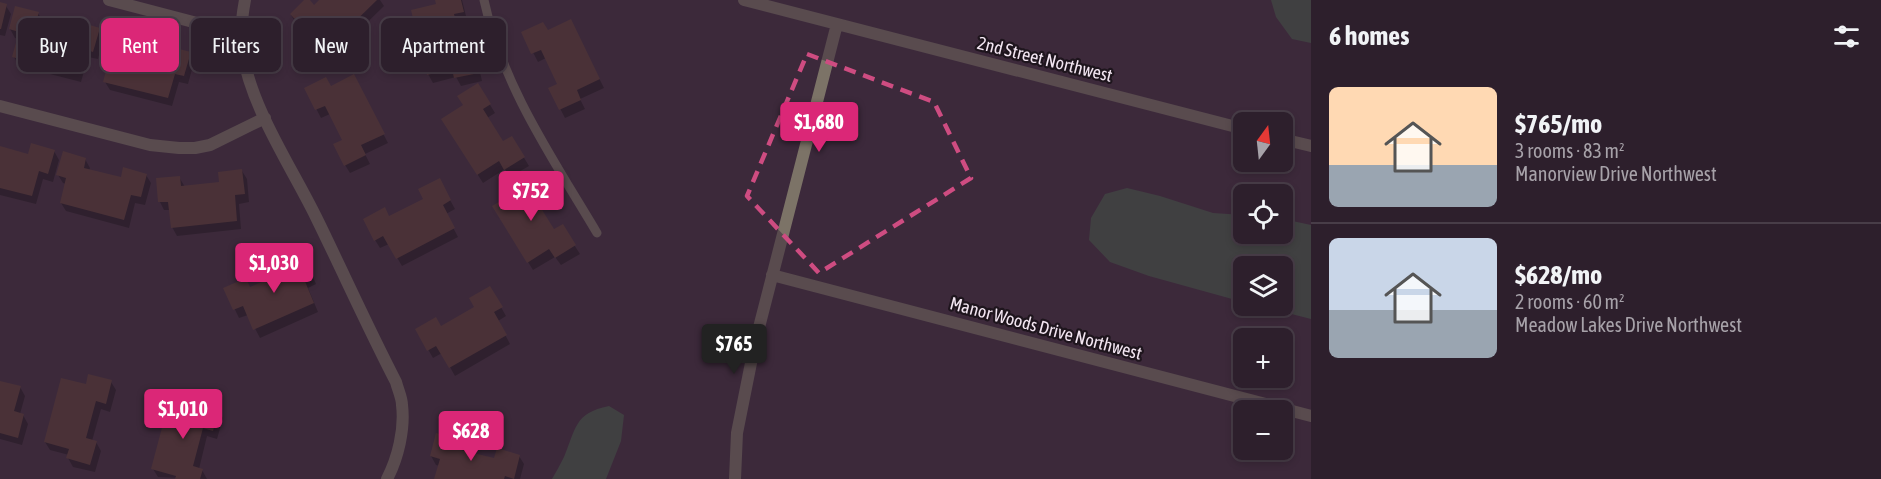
<!DOCTYPE html>
<html lang="en">
<head>
<meta charset="utf-8">
<style>
	body { margin:0; font-family:"Asap Condensed",sans-serif; background:#352734; color:#f1f3f6; height:100vh; display:flex; flex-direction:column; font-size:22px; white-space:nowrap }
	* { box-sizing:border-box; margin:0 }
	p { font-size:20px; color:#a7a2a9 }
	.icon { flex:none; width:33px; height:33px; fill:none; stroke:currentColor; stroke-width:2; stroke-linecap:round; stroke-linejoin:round }
	.map { position:relative; flex:1; overflow:hidden }
	.panel { display:flex; flex-direction:column; background:#2d1f2c; width:570px }
	.panel>* { flex:none }
	.hud { position:absolute; left:18px; top:18px; width:570px; height:54px; display:flex; gap:12px }
	.needle { width:39px; rotate:15deg }
	.fabs { position:absolute; left:1233px; top:112px; display:grid; gap:12px }
	.fabs a { display:grid; place-items:center; width:60px; height:60px; border-radius:9px; background:#2d1f2c; box-shadow:0 3px 9px #0003,0 0 0 2px #483d48; font-size:30px }
	.price { position:absolute; translate:-50% -51px; padding:0 14px; border-radius:6px; background:#db2777; color:#fff; font-size:20px; line-height:39px; filter:drop-shadow(0 2px 3px #0008) }
	.price::after { content:''; position:absolute; left:50%; top:36px; width:18px; height:14px; margin-left:-9px; background:inherit; clip-path:polygon(0 0,100% 0,50% 100%) }
	.price.on { background:#222; color:#fff }
	ul { padding:0; list-style:none }
	li { display:flex; align-items:center; gap:18px; height:150px; padding:0 18px }
	li+li { border-top:2px solid #483d48 }
	li span { display:grid; place-items:center; flex:none; width:168px; height:120px; border-radius:9px; color:#555 }
	li>.icon { margin-inline-start:auto }
	span .icon { width:72px; height:72px; fill:#fffc; stroke-width:1 }
	li b { font-size:26px }
	h2 { display:flex; justify-content:space-between; align-items:center; height:72px; padding:0 18px; font-size:26px }
	.chip { padding:0 21px; border-radius:9px; background:#2d1f2c; box-shadow:0 3px 9px #0003,0 0 0 2px #483d48; font-size:21px; line-height:54px }
	.chip.on { background:#db2777; color:#fff }
	main { display:flex; flex:1; min-height:0 }
	.map>svg:first-child { display:block }
</style>
</head>
<body>
<main>
<div class="map">
<svg width="1311" height="479" viewBox="0 0 1311 479">
	<rect width="100%" height="100%" fill="#3c293b"/>
	<!-- green -->
	<path fill="#465b4b" d="M 1271,0 L 1311,0 L 1311,43 L 1292,39 L 1276,17 Z
		M 1127,188 L 1160,196 L 1213,213 L 1243,215 L 1244,234 L 1282,234 L 1283,219 L 1311,225 L 1311,319 L 1260,306 L 1282,306 L 1282,267 L 1244,267 L 1243,302 L 1149,276 L 1110,262 L 1089,240 L 1091,218 L 1105,194 Z
		M 609,406 L 624,415 L 621,441 L 606,479 L 552,479 C 556,472 560,465 564,457 C 576,429 574,413 609,406 Z"/>
	<!-- shadow -->
	<path fill="#0007" d="M 307,0 L 314,7 L 321,0 L 380,0 L 384,6 L 338,51 L 320,32 L 312,40 L 296,23 L 291,15 Z
		M 437,0 L 462,0 L 467,20 L 457,23 L 465,52 L 472,50 L 477,59 L 482,81 L 461,86 L 456,77 L 433,83 L 428,74 L 438,5 Z
		M 0,4 L 6,6 L 11,14 L 5,36 L 0,35 Z
		M 38,13 L 43,22 L 42,25 L 74,33 L 99,29 L 105,40 L 129,38 L 134,46 L 133,49 L 165,58 L 190,53 L 194,62 L 188,84 L 179,82 L 172,106 L 110,90 L 105,82 L 110,63 L 106,62 L 100,51 L 98,59 L 88,57 L 81,82 L 19,66 L 14,57 L 19,39 L 15,38 L 10,29 Z
		M 575,30 L 604,88 L 580,99 L 585,109 L 565,118 L 550,89 L 560,85 L 546,58 L 538,62 L 523,33 Z
		M 358,85 L 388,143 L 365,154 L 370,164 L 350,173 L 345,165 L 344,140 L 330,114 L 321,118 L 306,89 Z
		M 478,85 L 495,113 L 487,118 L 503,143 L 512,138 L 529,166 L 510,177 L 505,169 L 483,183 L 448,128 Z
		M 0,148 L 29,155 L 54,151 L 59,160 L 53,182 L 43,179 L 36,204 L 0,195 Z
		M 85,159 L 90,168 L 89,171 L 122,179 L 146,175 L 151,183 L 145,205 L 135,203 L 129,228 L 66,211 L 61,203 L 66,184 L 63,183 L 58,175 Z
		M 242,171 L 247,179 L 249,202 L 239,204 L 241,229 L 177,236 L 172,227 L 171,210 L 164,210 L 160,202 L 157,179 L 179,177 L 185,187 L 221,183 Z
		M 529,173 L 546,201 L 538,206 L 554,231 L 562,226 L 580,254 L 561,265 L 555,257 L 533,270 L 499,215 Z
		M 439,180 L 455,209 L 446,214 L 458,237 L 402,266 L 389,244 L 380,248 L 375,240 L 389,218 L 425,199 Z
		M 307,263 L 316,284 L 308,288 L 318,312 L 260,338 L 248,315 L 239,318 L 225,289 L 250,289 Z
		M 490,288 L 506,316 L 498,321 L 510,344 L 455,376 L 442,353 L 433,358 L 417,330 L 441,328 L 476,308 Z
		M 0,382 L 20,387 L 25,396 L 20,414 L 23,415 L 28,424 L 22,445 L 0,439 Z
		M 111,382 L 116,390 L 110,412 L 101,409 L 92,441 L 96,442 L 101,451 L 95,472 L 73,467 L 68,458 L 69,455 L 50,450 L 45,442 L 87,386 Z
		M 218,409 L 223,418 L 217,439 L 207,436 L 199,469 L 202,470 L 207,479 L 158,477 L 153,469 L 194,414 Z
		M 459,440 L 464,449 L 463,452 L 495,460 L 519,456 L 524,464 L 520,479 L 436,479 L 440,466 L 436,465 L 431,456 Z"/>
	<!-- building -->
	<path fill="#5b3b34" d="M 304,0 L 310,0 L 314,5 L 319,0 L 377,0 L 333,43 L 314,25 L 307,32 L 290,14 Z
		M 435,0 L 461,0 L 464,12 L 454,14 L 463,51 L 473,49 L 479,73 L 454,78 L 452,69 L 427,75 L 411,10 L 436,4 Z
		M 0,2 L 7,4 L 1,29 L 0,29 Z
		M 15,6 L 39,12 L 36,22 L 73,31 L 76,21 L 100,28 L 93,52 L 84,49 L 77,74 L 12,57 L 19,32 L 9,29 Z
		M 571,19 L 600,79 L 577,90 L 581,100 L 559,110 L 548,88 L 557,84 L 541,50 L 531,54 L 521,32 L 543,22 L 548,30 Z
		M 106,30 L 130,36 L 127,46 L 164,56 L 167,46 L 191,52 L 184,76 L 175,74 L 168,98 L 103,82 L 110,57 L 100,54 Z
		M 354,74 L 385,134 L 361,145 L 366,155 L 344,166 L 333,144 L 342,140 L 325,106 L 315,110 L 304,88 L 326,77 L 331,86 Z
		M 478,83 L 491,104 L 483,109 L 503,141 L 512,136 L 525,157 L 504,170 L 499,161 L 477,175 L 441,119 L 463,105 L 457,96 Z
		M 31,143 L 55,150 L 48,174 L 39,171 L 32,196 L 0,188 L 0,146 L 28,154 Z
		M 63,151 L 86,158 L 84,168 L 121,177 L 123,167 L 147,174 L 141,197 L 131,195 L 124,220 L 60,203 L 66,178 L 56,175 Z
		M 242,169 L 245,194 L 235,195 L 237,221 L 171,228 L 168,202 L 158,202 L 156,178 L 180,176 L 181,186 L 219,182 L 218,172 Z
		M 530,171 L 542,192 L 534,197 L 554,229 L 563,224 L 576,245 L 555,258 L 549,249 L 527,263 L 492,206 L 514,193 L 509,184 Z
		M 440,178 L 451,200 L 443,205 L 455,228 L 396,259 L 383,236 L 374,241 L 363,219 L 385,207 L 389,216 L 423,199 L 418,189 Z
		M 303,253 L 313,275 L 304,279 L 314,303 L 253,330 L 243,306 L 233,310 L 223,288 L 246,278 L 250,287 L 285,272 L 280,262 Z
		M 490,286 L 503,307 L 494,312 L 507,335 L 449,368 L 436,346 L 427,351 L 415,329 L 436,317 L 441,326 L 474,307 L 469,298 Z
		M 88,374 L 112,380 L 106,404 L 96,401 L 86,438 L 97,441 L 90,465 L 66,458 L 69,449 L 44,442 L 61,378 L 86,384 Z
		M 0,381 L 21,386 L 14,411 L 24,414 L 18,438 L 0,433 Z
		M 196,402 L 219,408 L 213,431 L 203,428 L 193,466 L 203,469 L 200,479 L 175,479 L 176,476 L 151,469 L 168,405 L 193,412 Z
		M 436,433 L 460,439 L 457,449 L 494,458 L 497,448 L 520,455 L 514,479 L 505,476 L 504,479 L 434,479 L 440,459 L 430,456 Z"/>
	<g fill="none" stroke-linecap="round" stroke-linejoin="round">
		<!-- lane -->
		<path stroke="#7c7367" stroke-width="9" d="M 484,0 C 502,85 553,159 597,233"/>
		<!-- street -->
		<path stroke="#7c7367" stroke-width="12" d="M 109,0 L 197,23 L 241,30
			M 245,0 C 242,16 240,34 242,50 C 251,108 291,166 316,217 C 343,272 368,328 396,382 C 398,390 402,398 402,405 C 405,429 398,458 387,479
			M 744,0 L 1244,129
			M 0,106 L 150,145 L 179,148 L 195,148 L 210,145 L 265,118
			M 1282,139 L 1311,146
			M 772,275 L 1311,416
			M 735,479 L 737,433 L 755,343 L 837,24"/>
	</g>
	<!-- marked area -->
	<path d="M0 0H1311V479H0ZM 807,54 L 934,102 L 971,178 L 819,273 L 747,196 Z" fill="#3c293b" fill-opacity=".55" fill-rule="evenodd"/>
	<path fill="none" stroke="#ce4c81" stroke-width="4.5" stroke-dasharray="12 8" stroke-linejoin="round" d="M 807,54 L 934,102 L 971,178 L 819,273 L 747,196 Z"/>
	<g text-anchor="middle" dominant-baseline="central" stroke-width="4.5" stroke-linejoin="round" paint-order="stroke">
		<!-- street labels -->
		<g font-size="18" fill="#f3e6f2" stroke="#1e151d">
			<text transform="translate(1045 59) rotate(14)">2nd Street Northwest</text>
			<text transform="translate(1046 328) rotate(15)">Manor Woods Drive Northwest</text>
		</g>
	</g>
</svg>
<div class="fabs">
<a><svg class="needle" viewBox="-14 -14 28 28"><path d="M0-13l5 13h-10z" fill="#e53935"/><path d="M0 13l5-13h-10z" fill="#a7a2a9"/></svg></a>
<a><svg class="icon" aria-label="locate" viewBox="0 0 24 24"><circle cx="12" cy="12" r="6"/><path d="M12 2v4M12 18v4M2 12h4M18 12h4"/></svg></a>
<a><svg class="icon" aria-label="layers" viewBox="0 0 24 24"><path d="M12 4l9 5-9 5-9-5zM3 14l9 5 9-5"/></svg></a>
<a>+</a>
<a>−</a>
</div>
<b class="price" style="left:819px;top:153px">$1,680</b>
<b class="price" style="left:531px;top:222px">$752</b>
<b class="price" style="left:274px;top:294px">$1,030</b>
<b class="price on" style="left:734px;top:375px">$765</b>
<b class="price" style="left:183px;top:440px">$1,010</b>
<b class="price" style="left:471px;top:462px">$628</b>
<div class="hud">
<a class="chip">Buy</a>
<a class="chip on">Rent</a>
<a class="chip">Filters</a>
<a class="chip">New</a>
<a class="chip">Apartment</a>
</div>
</div>
<section class="panel">
<h2>6 homes<svg class="icon" aria-label="filters" viewBox="0 0 24 24"><path d="M4 7h16M4 17h16"/><circle cx="9" cy="7" r="2"/><circle cx="15" cy="17" r="2"/></svg></h2>
<ul>
<li><span style="background:linear-gradient(#ffd9b3 65%,#9aa5b1 0)"><svg class="icon" aria-label="home" viewBox="0 0 24 24"><path d="M3 11l9-7 9 7M6 9v11h12V9"/></svg></span><div><b>$765/mo</b><p>3 rooms · 83 m²</p><p>Manorview Drive Northwest</p></div></li>
<li><span style="background:linear-gradient(#c9d6e8 60%,#9aa5b1 0)"><svg class="icon" aria-label="home" viewBox="0 0 24 24"><path d="M3 11l9-7 9 7M6 9v11h12V9"/></svg></span><div><b>$628/mo</b><p>2 rooms · 60 m²</p><p>Meadow Lakes Drive Northwest</p></div></li>
</ul>
</section>
</main>
</body>
</html>
